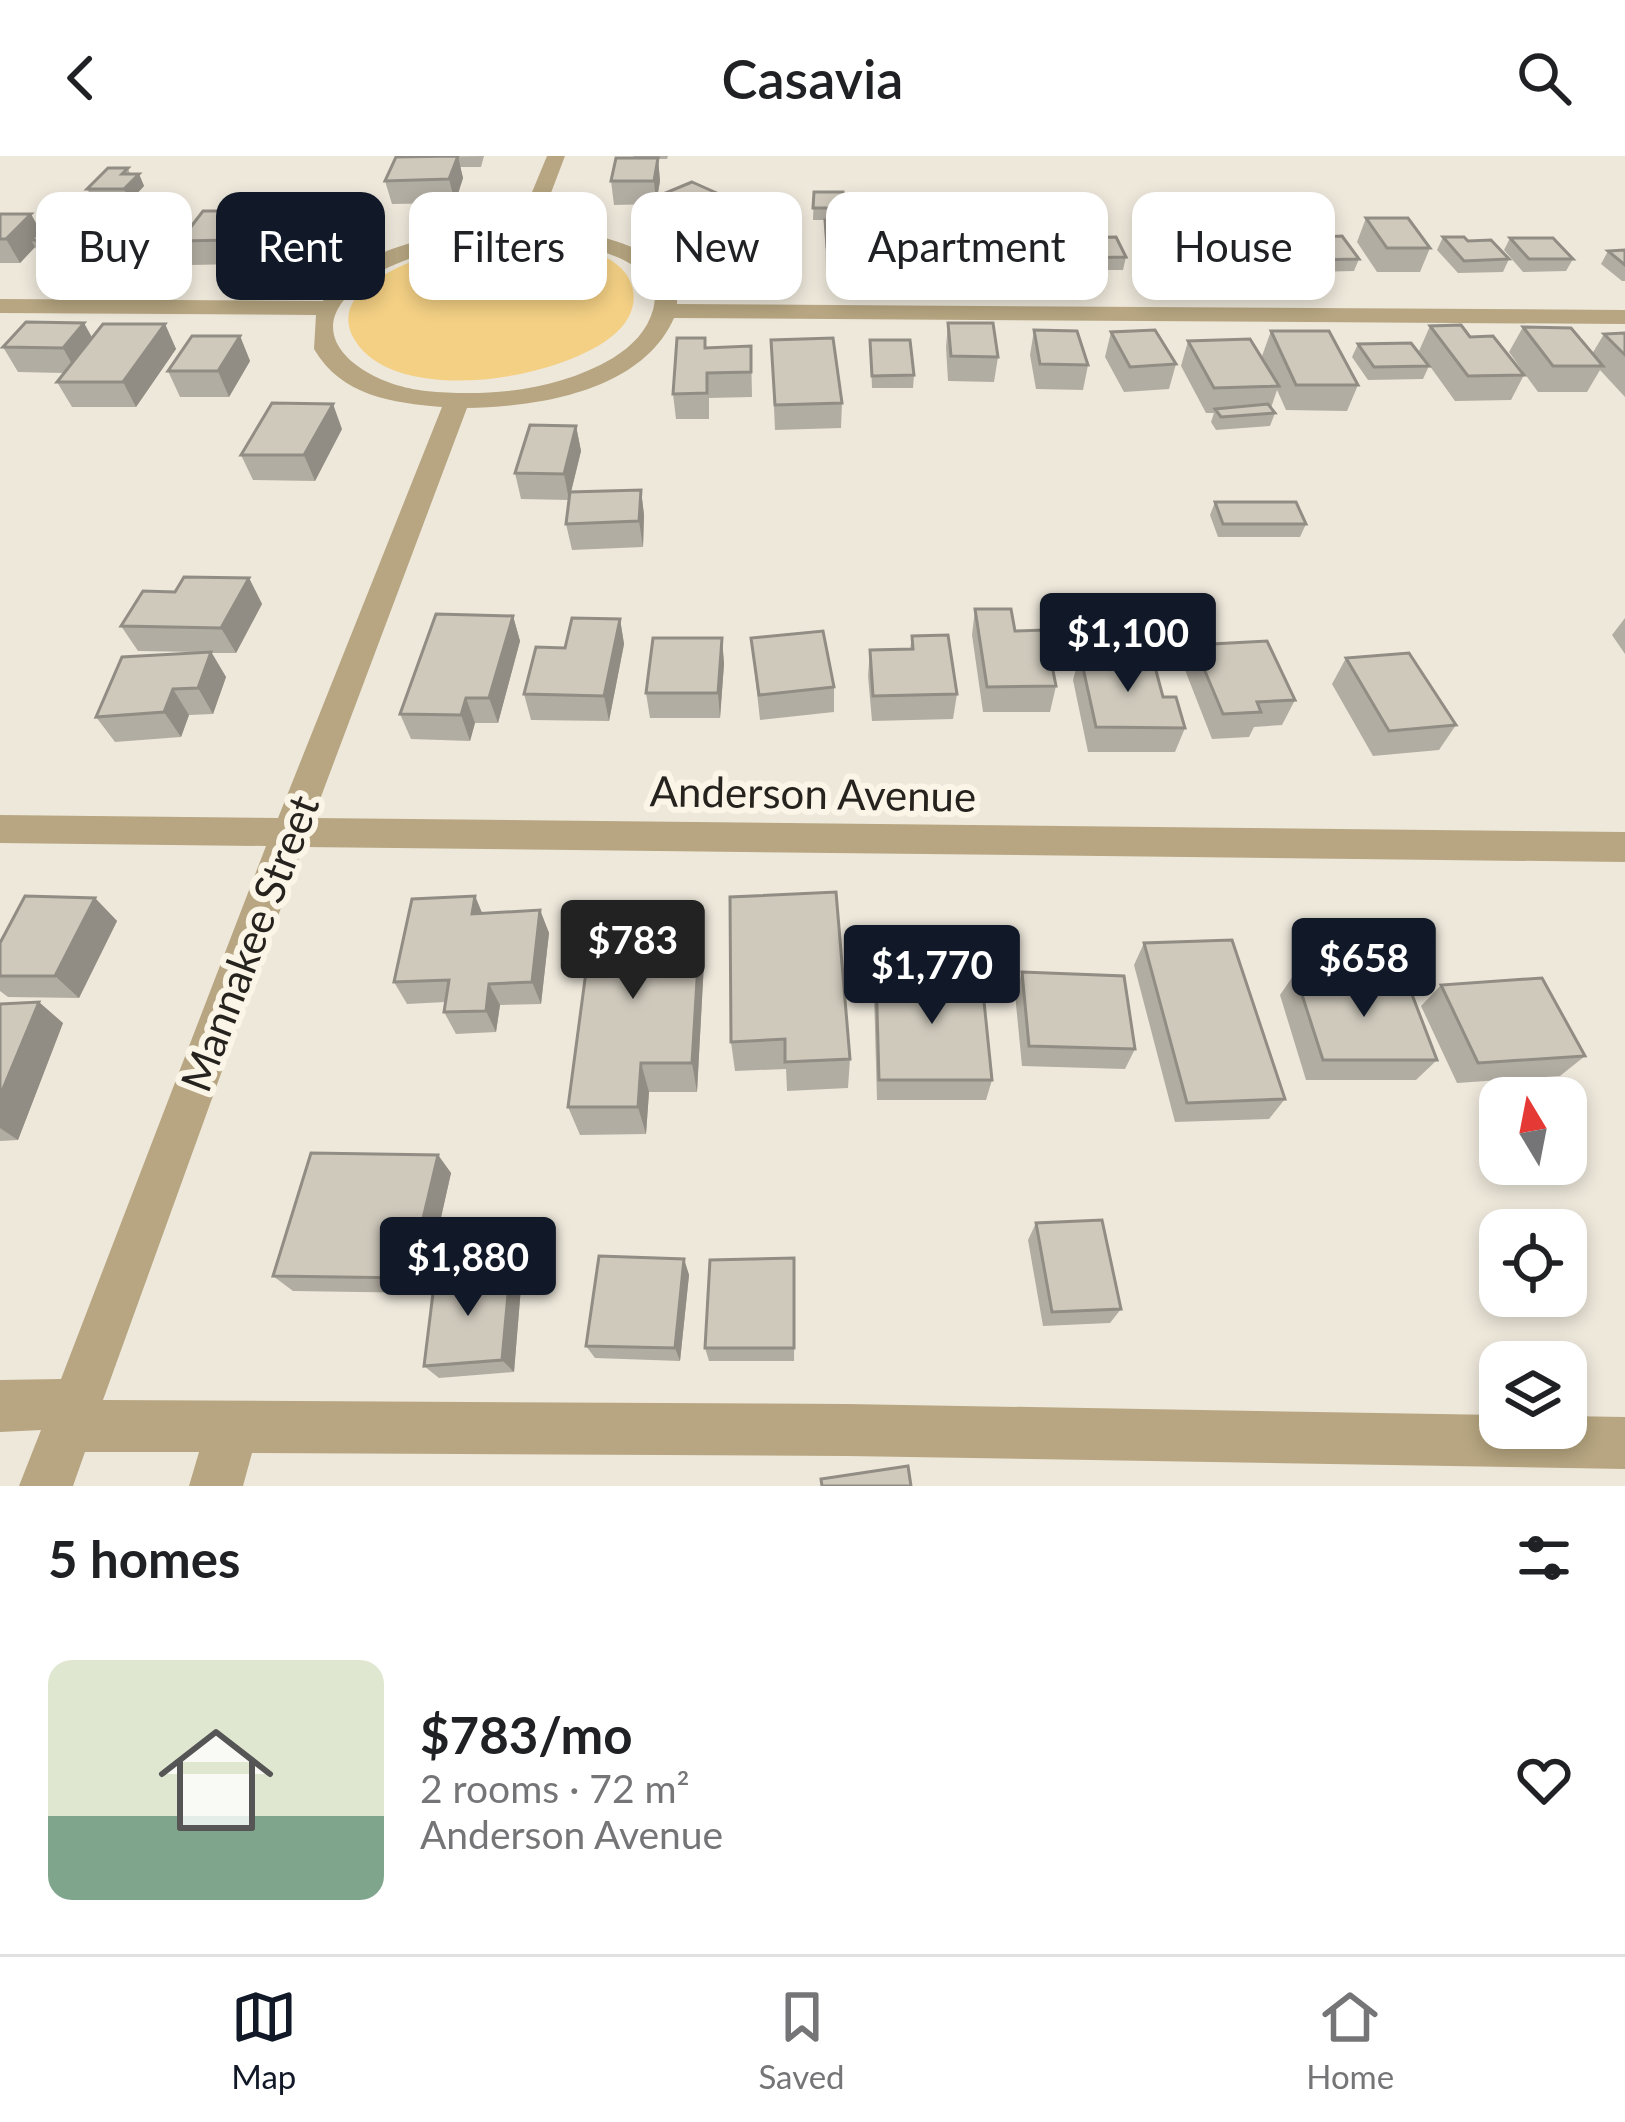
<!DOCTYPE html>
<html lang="en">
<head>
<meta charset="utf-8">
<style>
	body { margin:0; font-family:Lato,sans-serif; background:#f2f2f2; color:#202124; height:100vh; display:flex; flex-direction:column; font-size:45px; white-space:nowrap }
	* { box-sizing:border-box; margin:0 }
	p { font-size:39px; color:#757577 }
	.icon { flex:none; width:66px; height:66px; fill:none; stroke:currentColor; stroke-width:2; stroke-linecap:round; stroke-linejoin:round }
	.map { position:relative; height:1330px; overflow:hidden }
	.panel { display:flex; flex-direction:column; background:#fff; flex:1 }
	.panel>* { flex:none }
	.hud { position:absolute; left:36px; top:36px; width:1554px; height:108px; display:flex; gap:24px }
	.needle { width:78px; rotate:350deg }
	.controls { position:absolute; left:1479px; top:921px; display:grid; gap:24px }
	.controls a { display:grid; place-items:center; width:108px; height:108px; border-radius:24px; background:#fff; box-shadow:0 6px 18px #0003; font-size:60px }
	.price { position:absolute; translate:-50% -102px; padding:0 27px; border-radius:12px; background:#111827; color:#fff; font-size:39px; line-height:78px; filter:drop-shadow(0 3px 6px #0008) }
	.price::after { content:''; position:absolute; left:50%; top:72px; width:36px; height:27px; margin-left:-18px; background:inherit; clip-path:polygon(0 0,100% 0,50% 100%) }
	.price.current { background:#222; color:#fff }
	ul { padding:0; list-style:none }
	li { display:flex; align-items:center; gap:36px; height:300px; padding:0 48px }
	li+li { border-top:3px solid #e0e0e0 }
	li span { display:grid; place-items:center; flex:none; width:336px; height:240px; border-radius:24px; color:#555 }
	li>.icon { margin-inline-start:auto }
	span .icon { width:144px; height:144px; fill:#fffc; stroke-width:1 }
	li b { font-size:51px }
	h2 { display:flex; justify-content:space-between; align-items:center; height:144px; padding:0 48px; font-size:51px }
	.tag { padding:0 42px; border-radius:24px; background:#fff; box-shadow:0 6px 18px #0003; font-size:42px; line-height:108px }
	.tag.current { background:#111827; color:#fff }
	header { display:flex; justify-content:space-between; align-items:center; height:156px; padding:0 48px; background:#fff; font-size:54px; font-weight:600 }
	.tabs { display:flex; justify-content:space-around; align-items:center; height:168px; border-top:3px solid #e0e0e0; background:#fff; font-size:33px; color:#757577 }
	.tabs a { display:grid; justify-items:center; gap:6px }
	.tabs .current { color:#111827 }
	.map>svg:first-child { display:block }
</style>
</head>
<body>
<header><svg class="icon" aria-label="back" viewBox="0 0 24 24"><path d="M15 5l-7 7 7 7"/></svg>Casavia<svg class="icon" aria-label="search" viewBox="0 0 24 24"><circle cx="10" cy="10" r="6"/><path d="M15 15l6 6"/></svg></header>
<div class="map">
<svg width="1625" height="1330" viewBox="0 0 1625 1330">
	<rect width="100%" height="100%" fill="#eee8db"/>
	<!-- green -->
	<path fill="#f3d084" d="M 487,85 C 526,83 623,83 633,134 C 636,150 629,164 618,175 C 569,223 399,252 356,186 C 315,124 449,91 487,85 Z"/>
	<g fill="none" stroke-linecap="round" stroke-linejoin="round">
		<!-- minor -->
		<path fill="#b7a681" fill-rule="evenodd" d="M 547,0 L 565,0 L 538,71 C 583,76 680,87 677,148 L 1625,154 L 1625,168 L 674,162 C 642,235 538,251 467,252 L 313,662 L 1625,676 L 1625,706 L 303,691 L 103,1244 L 847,1248 L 1500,1259 L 1500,1272 L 1566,1272 L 1566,1260 L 1625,1261 L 1625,1313 L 847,1300 L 252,1297 L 243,1330 L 189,1330 L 199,1296 L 85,1296 L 73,1330 L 19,1330 L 41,1274 L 0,1276 L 0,1224 L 61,1223 L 266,690 L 0,687 L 0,659 L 278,662 L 442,251 C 393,247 341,240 314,193 L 316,159 L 0,157 L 0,143 L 323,145 C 357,85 456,76 518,70 ZM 526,82 C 563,86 669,97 653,154 C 647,175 632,190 613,202 C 557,235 489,241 426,235 C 364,229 287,177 368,123 C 413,93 473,87 526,82 Z"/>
	</g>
	<!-- wall -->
	<path fill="#b2ada2" d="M 484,0 L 481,11 L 460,11 L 463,22 L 455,47 L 392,48 L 385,25 L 396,1 Z
		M 634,0 L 668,0 L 667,3 L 658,3 L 660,25 L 656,48 L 614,49 L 611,25 Z
		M 128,12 L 130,18 L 139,18 L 144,30 L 130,45 L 127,45 L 132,57 L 173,57 L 183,80 L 259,68 L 331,72 L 312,107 L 258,107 L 253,93 L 242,108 L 190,109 L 180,85 L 159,111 L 109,109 L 103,97 L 92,109 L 44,108 L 35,91 L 20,107 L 0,107 L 0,58 L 31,58 L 40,75 L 90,38 L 87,33 Z
		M 814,36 L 843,44 L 880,90 L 879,114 L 826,115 L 825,64 L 813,64 Z
		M 658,40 L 730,43 L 731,65 L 791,85 L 791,109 L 730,110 L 729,68 L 698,81 L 660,63 Z
		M 912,40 L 949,58 L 984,84 L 981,108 L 918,109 L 911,64 Z
		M 1138,55 L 1206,93 L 1200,117 L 1150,117 L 1133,79 Z
		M 1366,62 L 1430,92 L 1420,116 L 1377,116 L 1357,86 Z
		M 1011,80 L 1045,99 L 1043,112 L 1019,113 L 1010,93 Z
		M 1443,81 L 1468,85 L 1509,103 L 1503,116 L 1458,117 L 1437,94 Z
		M 1071,82 L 1126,101 L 1123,114 L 1076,114 L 1068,94 Z
		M 1298,82 L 1359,103 L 1354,115 L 1310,116 L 1294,94 Z
		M 1510,82 L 1573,103 L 1566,115 L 1523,116 L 1504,94 Z
		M 1222,83 L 1286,103 L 1282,115 L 1230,116 L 1218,95 Z
		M 1625,94 L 1625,125 L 1622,125 L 1601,108 L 1608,95 Z
		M 948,167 L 998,201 L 994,226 L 948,225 L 946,191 Z
		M 165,168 L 176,193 L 136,251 L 72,251 L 57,226 L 64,217 L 18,216 L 3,191 L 92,182 Z
		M 1430,170 L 1470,181 L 1524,219 L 1511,244 L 1455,245 L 1419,195 Z
		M 1523,171 L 1592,198 L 1604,178 L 1625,177 L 1625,241 L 1600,214 L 1587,236 L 1538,236 L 1509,196 Z
		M 1034,174 L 1088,209 L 1083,234 L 1036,233 L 1030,199 Z
		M 1271,175 L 1358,229 L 1347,255 L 1286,254 L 1277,234 L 1271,252 L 1275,257 L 1270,270 L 1216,274 L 1211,266 L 1214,257 L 1206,257 L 1181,210 L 1188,185 L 1268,211 L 1262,200 Z
		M 1111,176 L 1176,208 L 1169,233 L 1124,236 L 1105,201 Z
		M 240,180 L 250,205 L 229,241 L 180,241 L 168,215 Z
		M 771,184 L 842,247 L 841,272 L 775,274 Z
		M 870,184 L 914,219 L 913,232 L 872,232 Z
		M 1358,188 L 1429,210 L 1423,223 L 1368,224 L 1352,201 Z
		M 751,190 L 752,241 L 709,242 L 709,263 L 676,263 L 673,238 L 706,191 Z
		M 576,270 L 581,295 L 571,336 L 641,334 L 644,359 L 643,391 L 572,394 L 566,368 L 569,344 L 521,343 L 515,317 Z
		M 342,273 L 315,325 L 253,324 L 241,299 Z
		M 1215,346 L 1306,368 L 1300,381 L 1218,381 L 1210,359 Z
		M 249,422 L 262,448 L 236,497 L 212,497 L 226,521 L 213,558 L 189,559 L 181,581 L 115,586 L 96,561 L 197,496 L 138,495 L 121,470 Z
		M 975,453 L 1015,475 L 1056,530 L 1050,556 L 983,556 L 972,479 Z
		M 513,460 L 520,485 L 498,567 L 475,567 L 470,585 L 411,583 L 400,558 Z
		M 1625,462 L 1625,498 L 1612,479 Z
		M 620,463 L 624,488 L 609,565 L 531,564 L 524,538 L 565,492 Z
		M 912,480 L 957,538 L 953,563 L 872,565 L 868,520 L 870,494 L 910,494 Z
		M 722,482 L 724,508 L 720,562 L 650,562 L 646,537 Z
		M 751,482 L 834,531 L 834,556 L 760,564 Z
		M 1194,489 L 1295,544 L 1282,569 L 1254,571 L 1249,581 L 1212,583 L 1185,514 Z
		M 1080,498 L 1122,511 L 1163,541 L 1185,572 L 1175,596 L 1088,596 L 1073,524 Z
		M 1346,502 L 1456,569 L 1439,594 L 1373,600 L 1332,528 Z
		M 475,740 L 482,757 L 540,754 L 549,777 L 541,848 L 500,849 L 496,876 L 456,878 L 444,856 L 446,846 L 407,848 L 394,826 Z
		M 730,741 L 850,903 L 848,932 L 787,935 L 786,913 L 735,915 L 731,886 Z
		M 95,742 L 117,765 L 79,842 L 8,841 L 0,835 L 0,787 Z
		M 676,774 L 700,774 L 704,806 L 697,936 L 649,936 L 646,978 L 580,979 L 568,951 Z
		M 1144,787 L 1285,943 L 1269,963 L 1175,966 L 1134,809 Z
		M 876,816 L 992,924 L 986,944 L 877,944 L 874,838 Z
		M 1022,816 L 1135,893 L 1125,913 L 1022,910 L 1015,838 Z
		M 1295,817 L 1352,829 L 1437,904 L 1416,924 L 1306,924 L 1280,839 Z
		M 1441,829 L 1585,900 L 1560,920 L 1457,927 L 1421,850 Z
		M 0,848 L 63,867 L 18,984 L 0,985 Z
		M 438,999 L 451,1017 L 424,1137 L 293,1135 L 273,1120 Z
		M 1036,1067 L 1121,1153 L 1110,1167 L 1043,1170 L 1028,1084 Z
		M 684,1103 L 689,1119 L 680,1205 L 595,1202 L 586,1190 Z
		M 510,1116 L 521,1131 L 514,1216 L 439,1222 L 424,1210 Z
		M 795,1118 L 794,1205 L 709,1205 L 705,1192 Z"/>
	<!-- shaded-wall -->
	<path fill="#918d84" d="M 458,0 L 463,22 L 455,47 L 449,23 Z
		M 658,2 L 660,25 L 656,48 L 654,25 Z
		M 139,18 L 144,30 L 130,45 L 124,33 Z
		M 124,39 L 135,62 L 97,85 L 103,97 L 92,109 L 80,85 Z
		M 730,43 L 731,67 L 698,81 L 696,58 Z
		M 324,49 L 331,72 L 312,107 L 304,83 Z
		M 253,55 L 262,78 L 249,83 L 253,93 L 242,108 L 232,84 Z
		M 173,57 L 184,80 L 159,111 L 148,87 Z
		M 31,58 L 44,82 L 31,84 L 35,91 L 20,107 L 6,83 Z
		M 84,167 L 98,192 L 77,217 L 63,192 Z
		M 165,168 L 176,193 L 136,251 L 123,226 Z
		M 240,180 L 250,205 L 229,241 L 218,215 Z
		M 333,248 L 342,273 L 315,325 L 304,299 Z
		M 576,270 L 581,295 L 569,344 L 564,318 Z
		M 641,334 L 644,359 L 643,391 L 639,365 Z
		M 249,422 L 262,448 L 236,497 L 221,472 Z
		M 513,460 L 520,485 L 498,567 L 489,542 Z
		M 620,463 L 624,488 L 609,565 L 604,540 Z
		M 722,482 L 724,508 L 720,562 L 718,537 Z
		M 211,496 L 226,521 L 213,558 L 198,532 Z
		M 173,533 L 189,559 L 181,581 L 164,556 Z
		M 466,542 L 475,567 L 470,585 L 461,559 Z
		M 475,740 L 485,764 L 472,758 Z
		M 95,742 L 117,765 L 79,842 L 55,820 Z
		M 671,747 L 677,779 L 669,774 Z
		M 540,754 L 549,777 L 541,848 L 532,826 Z
		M 700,774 L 704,806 L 697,936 L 692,907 Z
		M 489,828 L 500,849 L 496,876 L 486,855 Z
		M 39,846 L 63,867 L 18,984 L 0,972 L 0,940 Z
		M 641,907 L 649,936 L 646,978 L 638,951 Z
		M 438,999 L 451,1017 L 424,1137 L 409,1122 Z
		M 684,1103 L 689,1119 L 680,1205 L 675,1192 Z
		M 510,1116 L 521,1131 L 514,1216 L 502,1204 Z"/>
	<!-- building -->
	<path fill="#cfc9bc" stroke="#918d84" stroke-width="3" d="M 458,0 L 449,23 L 385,25 L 396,1 Z
		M 616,2 L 658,2 L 654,25 L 611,25 Z
		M 108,12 L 128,12 L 122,18 L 139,18 L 124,33 L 87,33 Z
		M 692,26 L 730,43 L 696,58 L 658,40 Z
		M 814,36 L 843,36 L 843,44 L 840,44 L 840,52 L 813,52 Z
		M 77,38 L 124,39 L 80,85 L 31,84 Z
		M 912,40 L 946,40 L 949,58 L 978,57 L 984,84 L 919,85 Z
		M 872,43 L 880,90 L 827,91 L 825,64 L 841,64 L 840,44 Z
		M 271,49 L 324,49 L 304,83 L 249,83 Z
		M 1186,54 L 1206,93 L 1156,93 L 1138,55 Z
		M 203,55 L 253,55 L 232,84 L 180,85 Z
		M 767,55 L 788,55 L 791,85 L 729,86 L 729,65 L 768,64 Z
		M 122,57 L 173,57 L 148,87 L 97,85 Z
		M 0,58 L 31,58 L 6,83 L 0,83 Z
		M 1366,62 L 1408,62 L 1430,92 L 1387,92 Z
		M 1035,79 L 1045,99 L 1021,101 L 1011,80 Z
		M 1342,80 L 1359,103 L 1314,104 L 1298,82 Z
		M 1116,81 L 1126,101 L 1079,102 L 1071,82 Z
		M 1443,81 L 1464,81 L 1468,85 L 1491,84 L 1509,103 L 1464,105 Z
		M 1273,82 L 1286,103 L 1234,104 L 1222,83 Z
		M 1510,82 L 1553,82 L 1573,103 L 1529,103 Z
		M 1625,94 L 1625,109 L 1608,95 Z
		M 26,166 L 84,167 L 63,192 L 3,191 Z
		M 948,167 L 993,167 L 998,201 L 951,200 Z
		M 103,168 L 165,168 L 123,226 L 57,226 Z
		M 1461,169 L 1470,181 L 1493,180 L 1524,219 L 1468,220 L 1430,170 Z
		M 1523,171 L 1571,172 L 1603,210 L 1553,210 Z
		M 1034,174 L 1077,175 L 1088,209 L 1040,208 Z
		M 1155,174 L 1176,208 L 1130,211 L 1111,176 Z
		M 1271,175 L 1329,175 L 1358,229 L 1296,229 Z
		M 1625,177 L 1625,199 L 1604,178 Z
		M 192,180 L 240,180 L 218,215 L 168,215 Z
		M 677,182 L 705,182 L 705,192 L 751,190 L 751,216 L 707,217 L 707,237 L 673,238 Z
		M 833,182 L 842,247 L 775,249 L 771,184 Z
		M 1250,183 L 1279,230 L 1214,232 L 1188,185 Z
		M 870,184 L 910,184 L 914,219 L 872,220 Z
		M 1411,187 L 1429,210 L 1374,211 L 1358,188 Z
		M 272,247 L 333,248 L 304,299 L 241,299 Z
		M 1268,248 L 1275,257 L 1221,261 L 1215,253 Z
		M 530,269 L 576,270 L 564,318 L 515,317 Z
		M 641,334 L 639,365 L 566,368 L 570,336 Z
		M 1215,346 L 1296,346 L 1306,368 L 1223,368 Z
		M 184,421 L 249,422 L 221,472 L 121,470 L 143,435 L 175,436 Z
		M 975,453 L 1011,453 L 1015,475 L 1045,474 L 1056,530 L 987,531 Z
		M 436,458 L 513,460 L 489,542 L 466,542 L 461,559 L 400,558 Z
		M 572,462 L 620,463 L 604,540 L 524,538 L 536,491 L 565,492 Z
		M 823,475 L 834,531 L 759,539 L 751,482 Z
		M 948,479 L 957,538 L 873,540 L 870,494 L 913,493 L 912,480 Z
		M 653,482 L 722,482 L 718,537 L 646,537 Z
		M 1267,485 L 1295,544 L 1257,546 L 1261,556 L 1223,558 L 1194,489 Z
		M 211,496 L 198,532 L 173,533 L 164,556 L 96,561 L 122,501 Z
		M 1409,497 L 1456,569 L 1389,575 L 1346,502 Z
		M 1080,498 L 1118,498 L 1122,511 L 1155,511 L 1163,541 L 1176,541 L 1185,572 L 1096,571 Z
		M 836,736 L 850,903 L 785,906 L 785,883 L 731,886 L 730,741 Z
		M 25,740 L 95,742 L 55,820 L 0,820 L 0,787 Z
		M 475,740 L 472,758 L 540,754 L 532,826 L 489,828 L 486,855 L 444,856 L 449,824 L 394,826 L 412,743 Z
		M 671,747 L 669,774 L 700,774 L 692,907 L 641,907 L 638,951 L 568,951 L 595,748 Z
		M 1232,784 L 1285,943 L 1187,947 L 1144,787 Z
		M 876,816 L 981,816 L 992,924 L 879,924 Z
		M 1022,816 L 1124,820 L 1135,893 L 1029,890 Z
		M 1295,817 L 1348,817 L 1352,829 L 1408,828 L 1437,904 L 1323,904 Z
		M 1542,822 L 1585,900 L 1478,907 L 1441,829 Z
		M 39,846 L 0,940 L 0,848 Z
		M 311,997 L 438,999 L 409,1122 L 273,1120 Z
		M 1102,1064 L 1121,1153 L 1052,1156 L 1036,1067 Z
		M 599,1100 L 684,1103 L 675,1192 L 586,1190 Z
		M 794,1102 L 794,1192 L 705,1192 L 710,1104 Z
		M 510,1116 L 502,1204 L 424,1210 L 435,1121 Z
		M 908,1310 L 911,1330 L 822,1330 L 821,1323 Z"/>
	<g text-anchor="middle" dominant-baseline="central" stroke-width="12" stroke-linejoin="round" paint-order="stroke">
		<!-- street labels -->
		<g font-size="42" fill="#26231f" stroke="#fbf5e8">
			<text transform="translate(813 637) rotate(1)">Anderson Avenue</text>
			<text transform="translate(249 787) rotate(-69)">Mannakee Street</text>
		</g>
	</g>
</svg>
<div class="controls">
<a><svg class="needle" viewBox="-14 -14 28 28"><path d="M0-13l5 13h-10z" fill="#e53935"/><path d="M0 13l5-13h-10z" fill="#757577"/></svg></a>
<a><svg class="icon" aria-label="locate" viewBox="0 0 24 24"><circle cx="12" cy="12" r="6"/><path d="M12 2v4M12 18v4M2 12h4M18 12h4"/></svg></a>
<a><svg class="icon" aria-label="layers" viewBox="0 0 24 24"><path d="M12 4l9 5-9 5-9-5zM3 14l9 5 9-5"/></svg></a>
</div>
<b class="price" style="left:1128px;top:539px">$1,100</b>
<b class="price current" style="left:633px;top:846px">$783</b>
<b class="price" style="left:1364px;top:864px">$658</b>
<b class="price" style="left:932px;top:871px">$1,770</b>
<b class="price" style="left:468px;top:1163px">$1,880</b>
<div class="hud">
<a class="tag">Buy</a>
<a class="tag current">Rent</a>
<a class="tag">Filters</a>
<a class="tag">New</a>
<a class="tag">Apartment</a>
<a class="tag">House</a>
</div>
</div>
<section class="panel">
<h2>5 homes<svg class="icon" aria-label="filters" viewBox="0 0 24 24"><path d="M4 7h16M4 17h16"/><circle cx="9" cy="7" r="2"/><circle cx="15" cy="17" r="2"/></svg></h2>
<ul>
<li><span style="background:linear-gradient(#dfe7d0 65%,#7fa58c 0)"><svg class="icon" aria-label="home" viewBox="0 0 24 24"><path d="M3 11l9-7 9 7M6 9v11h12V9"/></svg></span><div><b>$783/mo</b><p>2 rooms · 72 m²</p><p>Anderson Avenue</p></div><svg class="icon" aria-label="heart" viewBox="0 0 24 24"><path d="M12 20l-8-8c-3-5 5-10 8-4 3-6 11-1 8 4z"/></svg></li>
</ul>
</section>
<nav class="tabs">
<a class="current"><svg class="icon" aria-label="map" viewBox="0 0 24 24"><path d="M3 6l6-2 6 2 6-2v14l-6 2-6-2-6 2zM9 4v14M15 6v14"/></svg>Map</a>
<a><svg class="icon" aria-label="saved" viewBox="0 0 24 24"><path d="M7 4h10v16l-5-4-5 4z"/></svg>Saved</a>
<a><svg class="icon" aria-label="home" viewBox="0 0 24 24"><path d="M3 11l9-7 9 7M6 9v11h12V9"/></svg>Home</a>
</nav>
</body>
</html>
